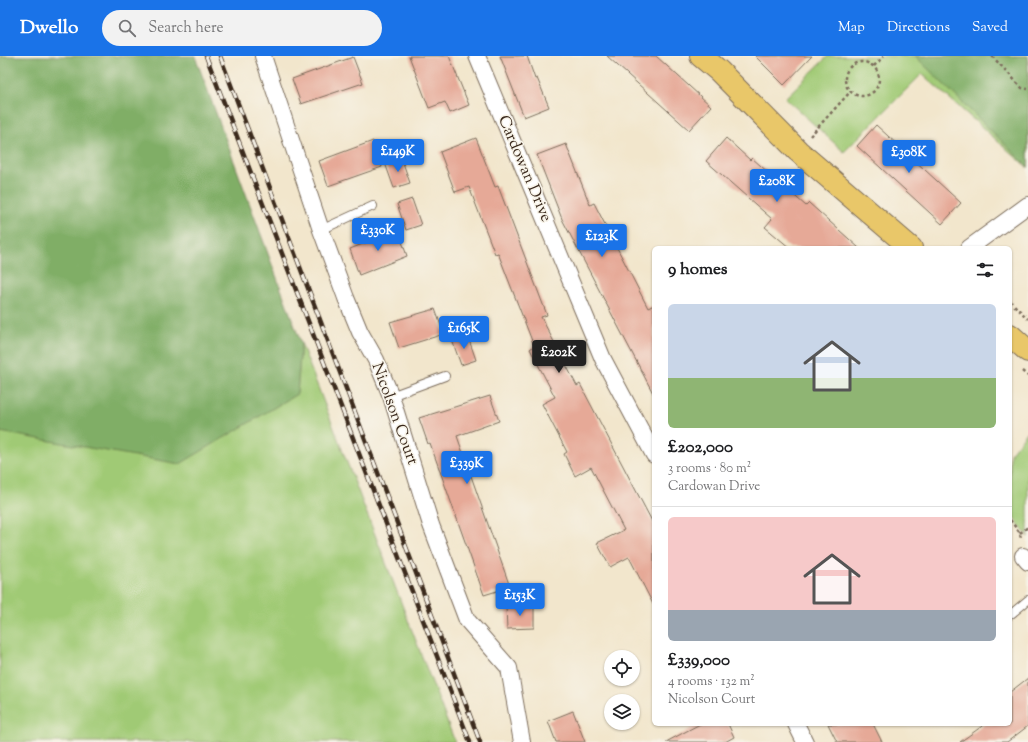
<!DOCTYPE html>
<html lang="en">
<head>
<meta charset="utf-8">
<style>
	body { margin:0; font-family:"Sorts Mill Goudy",serif; background:#f2f2f2; color:#202124; height:100vh; display:flex; flex-direction:column; font-size:15px; white-space:nowrap }
	* { box-sizing:border-box; margin:0 }
	p { font-size:13px; color:#757577 }
	.icon { flex:none; width:22px; height:22px; fill:none; stroke:currentColor; stroke-width:2; stroke-linecap:round; stroke-linejoin:round }
	.map { position:relative; flex:1; overflow:hidden }
	.panel { position:absolute; left:652px; top:190px; width:360px; height:480px; display:flex; flex-direction:column; background:#fff; border-radius:6px; box-shadow:0 1px 3px #0004 }
	.panel>* { flex:none }
	.buttons { position:absolute; left:604px; top:594px; display:grid; gap:8px }
	.buttons a { display:grid; place-items:center; width:36px; height:36px; border-radius:50%; background:#fff; box-shadow:0 1px 3px #0004; font-size:20px }
	.price { position:absolute; translate:-50% -34px; padding:0 9px; border-radius:4px; background:#1a73e8; color:#fff; font-size:13px; line-height:26px; filter:drop-shadow(0 1px 2px #0008) }
	.price::after { content:''; position:absolute; left:50%; top:24px; width:12px; height:9px; margin-left:-6px; background:inherit; clip-path:polygon(0 0,100% 0,50% 100%) }
	.price.selected { background:#222; color:#fff }
	ul { padding:0; list-style:none }
	li { display:grid; align-content:center; gap:8px; height:212px; padding:0 16px }
	li+li { border-top:1px solid #e0e0e0 }
	li span { display:grid; place-items:center; height:124px; border-radius:6px; color:#555 }
	li>.icon { margin-inline-start:auto }
	span .icon { width:72px; height:72px; fill:#fffc; stroke-width:1 }
	li b { font-size:17px }
	h2 { display:flex; justify-content:space-between; align-items:center; height:48px; padding:0 16px; font-size:17px }
	header { display:flex; align-items:center; gap:24px; box-sizing:border-box; height:56px; padding:0 20px; background:#1a73e8; color:#fff }
	header strong { font-size:19px }
	nav { display:flex; gap:22px; margin-inline-start:auto; font-size:14px }
	.search { width:280px; height:36px; background:#f2f2f2; display:flex; align-items:center; gap:10px; box-sizing:border-box; padding:0 14px; border-radius:22px; color:#757577; font-size:15px }
	.map>svg:first-child { display:block }
</style>
</head>
<body>
<header>
<strong>Dwello</strong>
<div class="search"><svg class="icon" aria-label="search" viewBox="0 0 24 24"><circle cx="10" cy="10" r="6"/><path d="M15 15l6 6"/></svg>Search here</div>
<nav><a>Map</a><a>Directions</a><a>Saved</a></nav>
</header>
<div class="map">
<svg width="1028" height="686" viewBox="0 0 1028 686">
	<rect width="100%" height="100%" fill="#f7f3e8"/>
	<filter id="ink" filterUnits="userSpaceOnUse"><feTurbulence type="fractalNoise" baseFrequency=".025" numOctaves="2"/><feDisplacementMap in="SourceGraphic" scale="8" xChannelSelector="R" yChannelSelector="G"/><feConvolveMatrix kernelMatrix="1 2 1 2 8 2 1 2 1" color-interpolation-filters="sRGB"/></filter>
	<filter id="wash" filterUnits="userSpaceOnUse"><feTurbulence type="fractalNoise" baseFrequency=".012" numOctaves="4" result="noise"/><feDisplacementMap in="SourceGraphic" scale="16" xChannelSelector="R" yChannelSelector="G"/><feGaussianBlur stdDeviation="0.9" result="paint"/><feColorMatrix in="noise" values="0 0 0 0 0 0 0 0 0 0 0 0 0 0 0 0 0 1.4 0 .05"/><feComposite in="paint" operator="in"/></filter>
	<g filter="url(#wash)">
		<rect width="100%" height="100%" fill="#f2e6cc"/>
		<!-- green -->
		<path fill="#a0ca75" stroke="#6e7a4a" d="M 828,0 L 1028,0 L 1028,112 L 922,18 L 844,96 L 785,42 Z
			M 0,274 L 297,338 L 301,287 L 455,686 L 0,686 Z
			M 1028,375 L 1028,481 L 1010,457 L 1010,398 Z"/>
		<!-- forest -->
		<path fill="#80ae66" stroke="#5e6c42" d="M 0,0 L 195,0 L 301,287 L 297,338 L 180,408 L 0,376 Z
			M 915,0 L 1028,0 L 1028,111 Z"/>
		<g id="blocks">
			<!-- building -->
			<path fill="#e6a997" d="M 409,0 L 449,0 L 469,49 L 450,57 L 445,46 L 429,52 Z
				M 500,0 L 527,0 L 535,23 L 537,22 L 549,51 L 524,61 Z
				M 607,0 L 656,0 L 711,50 L 689,74 Z
				M 755,0 L 812,0 L 784,29 Z
				M 353,1 L 363,27 L 301,48 L 292,23 Z
				M 876,69 L 961,147 L 942,168 L 857,90 Z
				M 476,82 L 495,131 L 498,130 L 547,259 L 541,261 L 577,330 L 580,328 L 654,469 L 654,550 L 629,501 L 610,511 L 597,487 L 624,474 L 591,411 L 575,420 L 564,398 L 567,396 L 542,348 L 555,341 L 530,293 L 534,290 L 498,197 L 495,198 L 469,131 L 455,136 L 440,96 Z
				M 726,82 L 750,104 L 752,102 L 806,150 L 809,147 L 859,192 L 790,192 L 765,171 L 772,163 L 706,105 Z
				M 373,85 L 382,111 L 328,130 L 319,105 Z
				M 566,88 L 590,149 L 594,147 L 648,252 L 654,249 L 654,339 L 562,163 L 537,99 Z
				M 401,101 L 410,127 L 394,132 L 385,107 Z
				M 412,143 L 421,169 L 406,174 L 397,148 Z
				M 398,174 L 407,200 L 359,219 L 350,193 Z
				M 435,253 L 444,278 L 399,292 L 390,266 Z
				M 467,278 L 476,304 L 461,309 L 452,284 Z
				M 490,340 L 499,365 L 457,380 L 510,531 L 484,539 L 430,387 L 428,388 L 419,362 Z
				M 534,550 L 534,572 L 507,573 L 506,551 Z
				M 1028,622 L 1028,670 L 1007,686 L 960,686 L 985,668 L 1010,668 L 1010,636 Z
				M 573,655 L 585,686 L 556,686 L 548,665 Z
				M 700,668 L 728,668 L 734,681 L 725,686 L 666,686 Z
				M 828,668 L 873,668 L 882,686 L 837,686 Z"/>
		</g>
	</g>
	<g filter="url(#ink)">
		<use href="#blocks" fill-opacity="0" stroke="#7b6c5b" stroke-width="1"/>
		<g fill="none" stroke-linecap="round" stroke-linejoin="round">
			<defs>
				<path id="lane" d="M 321,174 L 373,150
					M 391,340 L 445,320
					M 1010,559 L 1028,544"/>
				<path id="street" d="M 263,0 L 321,174 L 346,242 L 360,276 L 376,304 L 391,340 L 431,469 L 467,564 L 509,612 L 522,686
					M 477,0 L 603,303 L 654,399
					M 969,192 L 1028,149
					M 1023,500 L 1028,506
					M 796,668 L 805,686"/>
				<path id="primary" d="M 701,0 L 719,15 L 798,95 L 911,192
					M 1010,279 L 1028,295"/>
			</defs>
			<!-- lane casing -->
			<use href="#lane" stroke="#7b6c5b" stroke-width="10"/>
			<!-- street casing -->
			<use href="#street" stroke="#7b6c5b" stroke-width="18"/>
			<!-- primary casing -->
			<use href="#primary" stroke="#7b6c5b" stroke-width="24"/>
			<!-- path -->
			<path stroke="#7b6c5b" stroke-width="2.5" stroke-dasharray="3 3" stroke-linecap="butt" d="M 992,0 L 1022,32 L 1028,33
				M845 23a17 17 0 1 1 34 0a17 17 0 1 1-34 0Z
				M 874,10 L 884,0
				M 810,80 L 850,36
				M 1010,245 L 1028,263
				M 1022,315 L 1028,320
				M 1010,464 L 1020,477 L 1021,484
				M 1020,477 L 1028,471"/>
			<!-- lane -->
			<use href="#lane" stroke="#fff" stroke-width="8"/>
			<!-- street -->
			<use href="#street" stroke="#fff" stroke-width="16"/>
			<!-- primary -->
			<use href="#primary" stroke="#e9c769" stroke-width="22"/>
			<defs>
				<path id="rail" d="M 206,0 L 470,686
					M 220,0 L 480,686"/>
			</defs>
			<!-- rail casing -->
			<use href="#rail" stroke="#3b2a1e" stroke-width="4.5"/>
			<!-- rail -->
			<use href="#rail" stroke="#f7f3e8" stroke-width="3" stroke-dasharray="9" stroke-linecap="butt"/>
		</g>
	</g>
	<g text-anchor="middle" dominant-baseline="central" stroke-width="3" stroke-linejoin="round" paint-order="stroke">
		<!-- street labels -->
		<g font-size="16" fill="#3b2a1e" stroke="#f7f3e8">
			<text transform="translate(524 113) rotate(67)">Cardowan Drive</text>
			<text transform="translate(394 358) rotate(70)">Nicolson Court</text>
		</g>
	</g>
</svg>
<div class="buttons">
<a><svg class="icon" aria-label="locate" viewBox="0 0 24 24"><circle cx="12" cy="12" r="6"/><path d="M12 2v4M12 18v4M2 12h4M18 12h4"/></svg></a>
<a><svg class="icon" aria-label="layers" viewBox="0 0 24 24"><path d="M12 4l9 5-9 5-9-5zM3 14l9 5 9-5"/></svg></a>
</div>
<b class="price" style="left:398px;top:117px">£149K</b>
<b class="price" style="left:909px;top:118px">£308K</b>
<b class="price" style="left:777px;top:147px">£208K</b>
<b class="price" style="left:378px;top:196px">£330K</b>
<b class="price" style="left:602px;top:202px">£123K</b>
<b class="price" style="left:464px;top:294px">£165K</b>
<b class="price selected" style="left:559px;top:318px">£202K</b>
<b class="price" style="left:467px;top:429px">£339K</b>
<b class="price" style="left:520px;top:561px">£153K</b>
<section class="panel">
<h2>9 homes<svg class="icon" aria-label="filters" viewBox="0 0 24 24"><path d="M4 7h16M4 17h16"/><circle cx="9" cy="7" r="2"/><circle cx="15" cy="17" r="2"/></svg></h2>
<ul>
<li><span style="background:linear-gradient(#c9d6e8 60%,#8fb573 0)"><svg class="icon" aria-label="home" viewBox="0 0 24 24"><path d="M3 11l9-7 9 7M6 9v11h12V9"/></svg></span><div><b>£202,000</b><p>3 rooms · 80 m²</p><p>Cardowan Drive</p></div></li>
<li><span style="background:linear-gradient(#f6c9c9 75%,#9aa5b1 0)"><svg class="icon" aria-label="home" viewBox="0 0 24 24"><path d="M3 11l9-7 9 7M6 9v11h12V9"/></svg></span><div><b>£339,000</b><p>4 rooms · 132 m²</p><p>Nicolson Court</p></div></li>
</ul>
</section>
</div>
</body>
</html>
